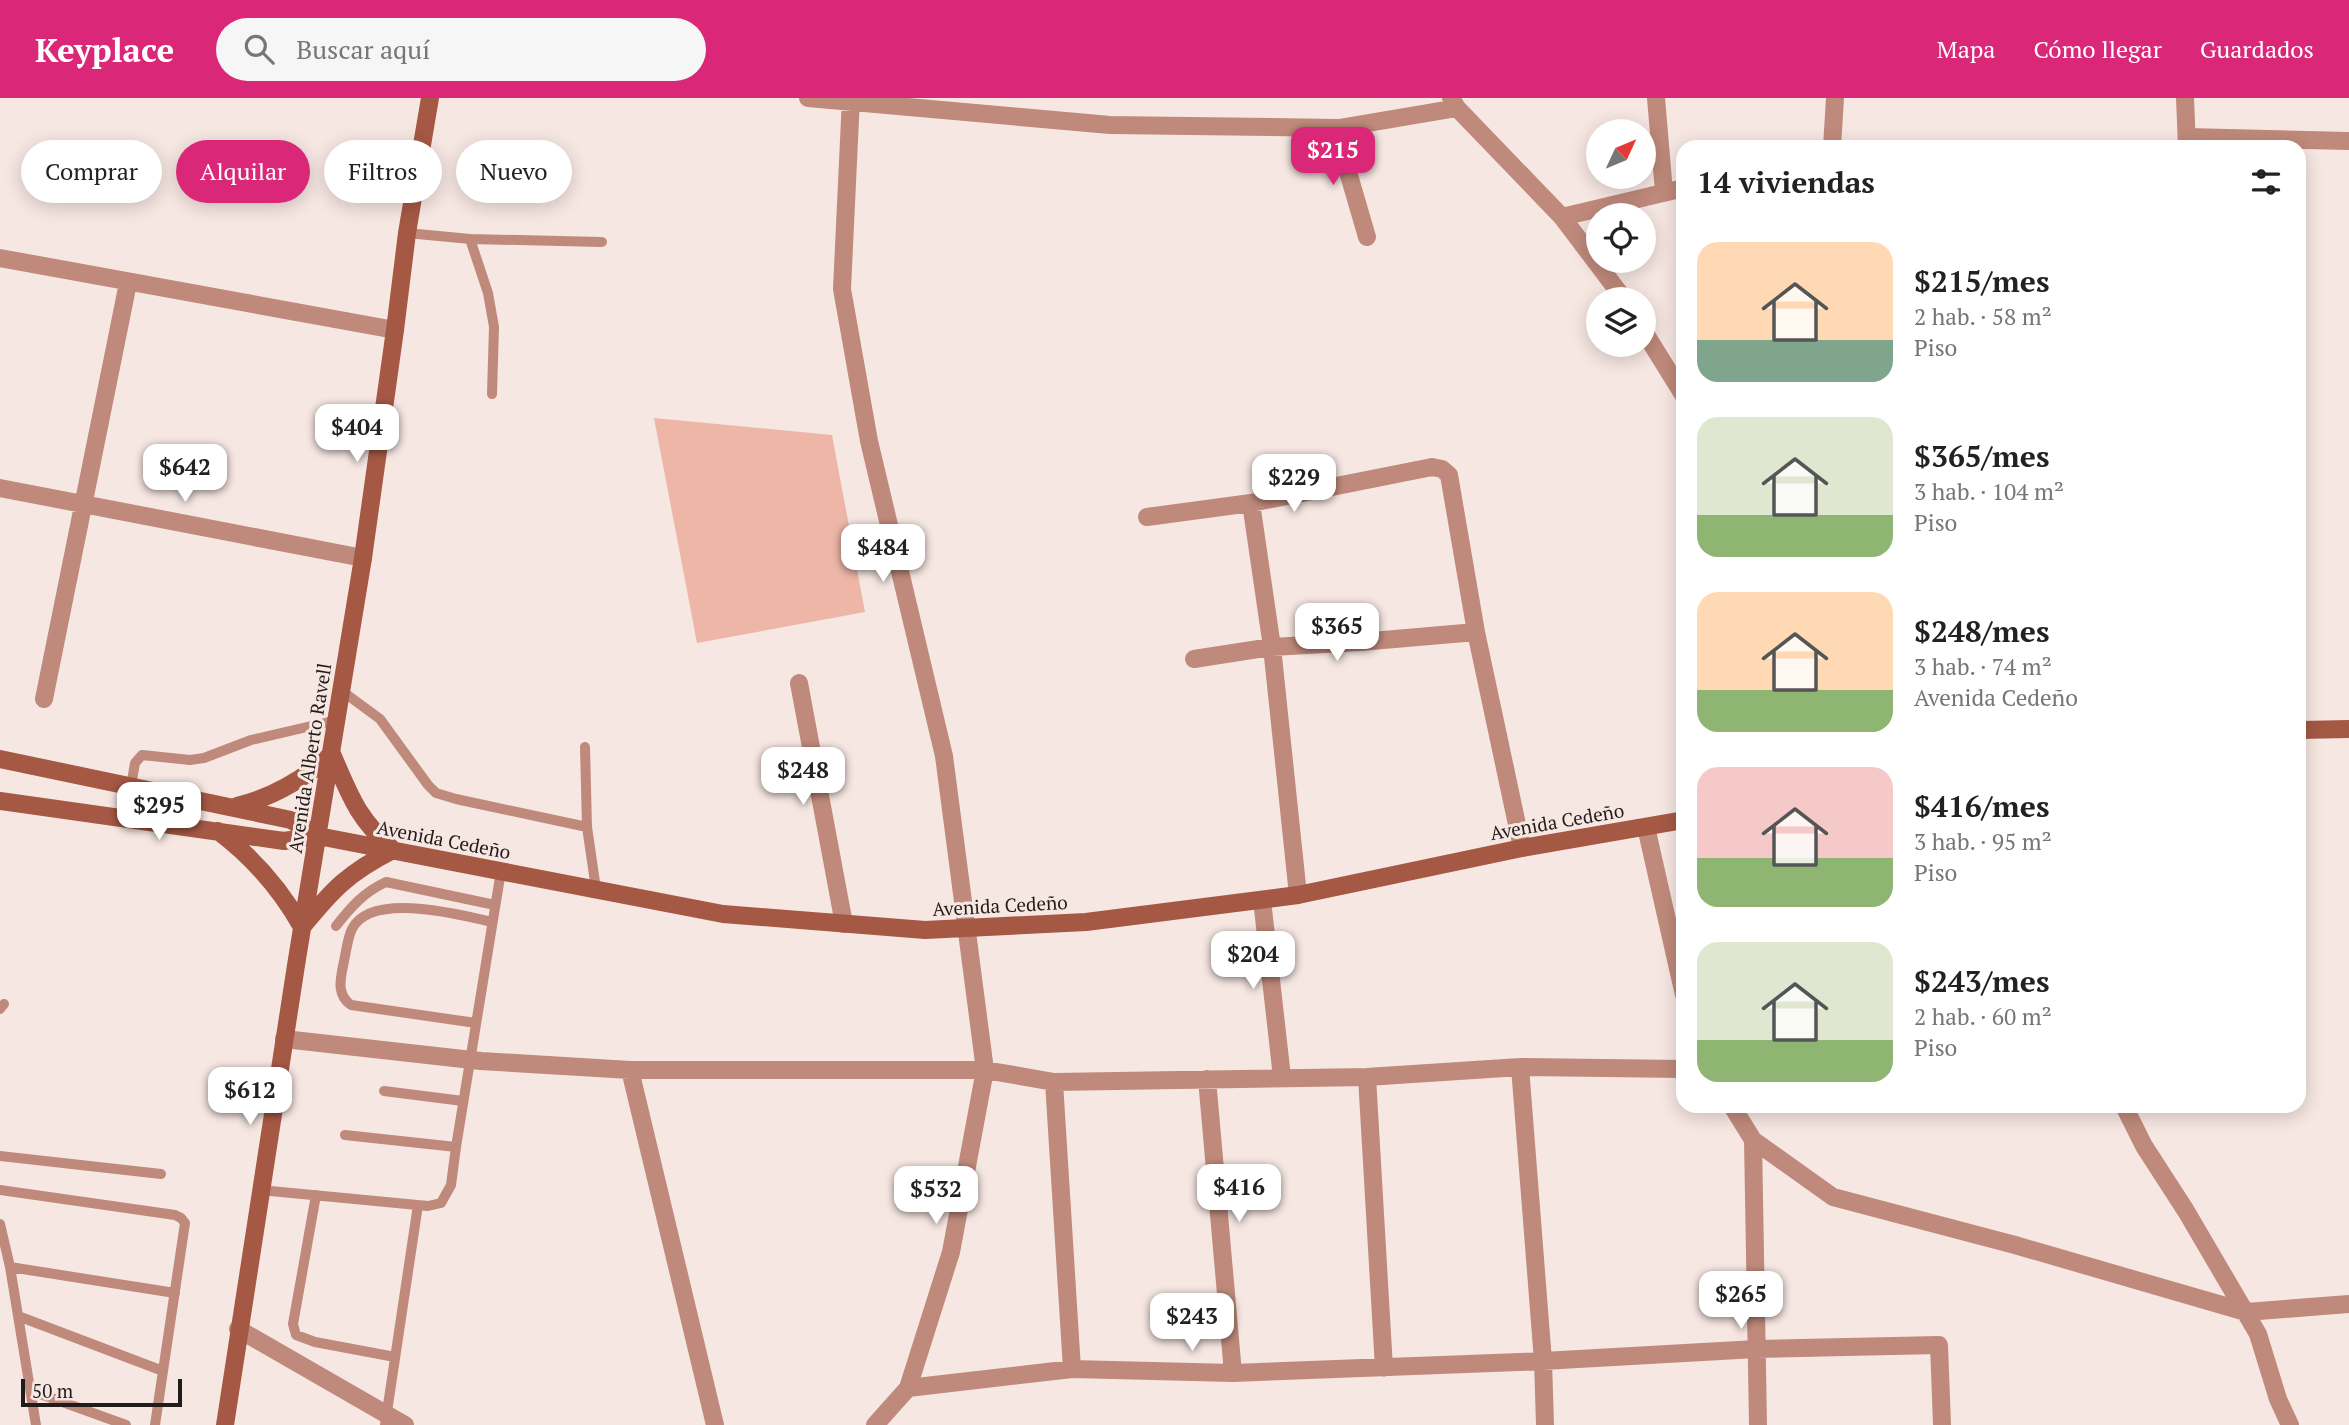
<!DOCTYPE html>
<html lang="es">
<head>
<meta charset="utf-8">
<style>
	body { margin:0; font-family:"PT Serif",serif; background:#f6f6f6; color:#222; height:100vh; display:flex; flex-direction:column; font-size:26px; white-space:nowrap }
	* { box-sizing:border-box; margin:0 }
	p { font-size:23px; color:#767676 }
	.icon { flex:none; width:38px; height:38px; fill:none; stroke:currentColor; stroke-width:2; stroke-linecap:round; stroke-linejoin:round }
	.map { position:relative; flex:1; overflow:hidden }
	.side { position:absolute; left:1676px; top:42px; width:630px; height:973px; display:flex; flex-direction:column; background:#fff; border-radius:21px; box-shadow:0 4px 18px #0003 }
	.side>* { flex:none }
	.guide { position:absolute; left:21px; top:42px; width:665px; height:63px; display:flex; gap:14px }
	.needle { width:46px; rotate:46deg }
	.buttons { position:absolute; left:1586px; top:21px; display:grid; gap:14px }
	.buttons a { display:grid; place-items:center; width:70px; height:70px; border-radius:50%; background:#fff; box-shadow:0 4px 18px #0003; font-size:35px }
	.scale { position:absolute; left:21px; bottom:18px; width:161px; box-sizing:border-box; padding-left:7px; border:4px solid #211c1a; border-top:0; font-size:19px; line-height:24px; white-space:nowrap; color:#211c1a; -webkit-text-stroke:5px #f7e7e3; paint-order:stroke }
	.price { position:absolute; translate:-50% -60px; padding:0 16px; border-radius:14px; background:#fff; color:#222; font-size:23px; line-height:46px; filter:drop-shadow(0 2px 4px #0008) }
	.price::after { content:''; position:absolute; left:50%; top:42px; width:21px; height:16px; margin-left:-10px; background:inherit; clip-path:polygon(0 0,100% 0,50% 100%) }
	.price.selected { background:#db2777; color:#fff }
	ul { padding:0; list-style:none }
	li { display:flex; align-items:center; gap:21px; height:175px; padding:0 21px }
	li span { display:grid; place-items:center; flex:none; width:196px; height:140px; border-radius:21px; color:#555 }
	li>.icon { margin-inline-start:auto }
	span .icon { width:84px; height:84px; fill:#fffc; stroke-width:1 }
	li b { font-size:30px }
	h2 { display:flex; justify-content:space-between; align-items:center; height:84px; padding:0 21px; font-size:30px }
	.chip { padding:0 24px; border-radius:32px; background:#fff; box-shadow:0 4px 18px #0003; font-size:24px; line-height:63px }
	.chip.selected { background:#db2777; color:#fff }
	header { display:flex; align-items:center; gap:42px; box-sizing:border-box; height:98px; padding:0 35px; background:#db2777; color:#fff }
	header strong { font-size:33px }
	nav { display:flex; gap:38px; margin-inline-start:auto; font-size:24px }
	.search { width:490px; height:63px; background:#f6f6f6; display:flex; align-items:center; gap:18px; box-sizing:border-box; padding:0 24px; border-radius:38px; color:#767676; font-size:26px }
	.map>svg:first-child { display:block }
</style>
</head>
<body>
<header>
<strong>Keyplace</strong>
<div class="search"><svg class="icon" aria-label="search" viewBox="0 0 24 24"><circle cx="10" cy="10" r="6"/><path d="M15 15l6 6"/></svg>Buscar aquí</div>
<nav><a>Mapa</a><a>Cómo llegar</a><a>Guardados</a></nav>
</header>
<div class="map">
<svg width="2349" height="1327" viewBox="0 0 2349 1327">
	<rect width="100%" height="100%" fill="#f7e7e3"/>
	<!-- green -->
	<path fill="#edb6a7" d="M 654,320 L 832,337 L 865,514 L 697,545 Z"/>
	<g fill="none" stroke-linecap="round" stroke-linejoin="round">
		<!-- lane -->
		<path stroke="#bf8a7b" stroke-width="10" d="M 407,135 L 470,141 L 488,195 L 494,229 L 492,296
			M 470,141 L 602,144
			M 342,593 L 380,621 L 428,687 L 436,695 L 456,701 L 587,729 L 585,649
			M 131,688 L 135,665 L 142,657 L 190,662 L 204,660 L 251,642 L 337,622
			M 587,729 L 596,791
			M 336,828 C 351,809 364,794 386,784 L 495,807
			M 0,911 L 4,906
			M 476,925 L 351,907 C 337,897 340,883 343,868 C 346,856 347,841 352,831 C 371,793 461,817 492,824
			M 384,993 L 463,1003
			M 456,1049 L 501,773
			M 0,1058 L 161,1076
			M 0,1092 L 175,1117 L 181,1120 L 185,1125 L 155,1327
			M 260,1092 L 428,1108 L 441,1105 L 451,1087 L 456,1049 L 345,1037
			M 316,1097 L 293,1226 L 296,1237 L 315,1244 L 395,1259
			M 0,1126 L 10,1169 L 36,1327
			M 10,1169 L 175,1195
			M 18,1218 L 163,1273
			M 32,1293 L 126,1327
			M 385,1327 L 418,1107"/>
		<!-- street -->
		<path stroke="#bf8a7b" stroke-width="18" d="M 808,0 L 1110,27 L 1339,30 L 1457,10
			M 851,0 L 842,191 L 869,343 L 944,658 L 985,972 L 951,1154 L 908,1290
			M 1451,0 L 1457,10 L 1562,119 L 1624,201
			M 1656,0 L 1664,94
			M 2185,0 L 2187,49
			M 1339,30 L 1344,60 L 1367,139
			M 2188,39 L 2349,43
			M 1832,49 L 1835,0
			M 1562,119 L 1684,90
			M 0,160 L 395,232
			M 1643,232 L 1684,298
			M 0,390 L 363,460
			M 1251,405 L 1272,549 L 1298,797
			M 1147,419 L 1251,405 L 1432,369 L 1442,371 L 1449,377 L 1476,534 L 1522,750
			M 1194,561 L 1272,549 L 1360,544 L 1476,534
			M 799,585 L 844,826
			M 44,601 L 128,185
			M 1646,729 L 1684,897
			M 1262,802 L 1282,979
			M 284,941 L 481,963 L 630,972 L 985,972 L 1054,984 L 1367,979 L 1520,969 L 1684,971
			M 1520,969 L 1543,1263 L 1545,1327
			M 630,972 L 715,1327
			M 1367,979 L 1384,1270
			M 1207,981 L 1233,1275
			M 1054,984 L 1072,1271
			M 1732,1008 L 1753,1042 L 1833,1099 L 2015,1147 L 2246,1214 L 2349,1206
			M 2124,1008 L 2144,1048 L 2186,1113 L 2258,1236 L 2278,1301 L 2290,1327
			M 1753,1042 L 1758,1327
			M 238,1231 L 405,1327
			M 875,1327 L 908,1290 L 1072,1271 L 1233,1275 L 1543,1263 L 1756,1251 L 1939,1247 L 1942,1327"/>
		<!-- secondary -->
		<path stroke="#a55944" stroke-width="18" d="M 2300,632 L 2349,631
			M 0,661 L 291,722 L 318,738 L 723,816 L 925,832 L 1086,824 L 1298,797 L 1522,750 L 1684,722
			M 0,703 L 284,743 L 318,738
			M 218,733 C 254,760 280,790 302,829 C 333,791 348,775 393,752 C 357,719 351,700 332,656 C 304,681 274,699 237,708
			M 225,1327 L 297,861 L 363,460 L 395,232 L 407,135 L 430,0"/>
	</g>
	<g text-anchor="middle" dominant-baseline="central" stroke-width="6" stroke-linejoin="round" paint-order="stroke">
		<!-- street labels -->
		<g font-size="19" fill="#211c1a" stroke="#f7e7e3">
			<text transform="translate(309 660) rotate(-81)">Avenida Alberto Ravell</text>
			<text transform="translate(1557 723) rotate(-10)">Avenida Cedeño</text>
			<text transform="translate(444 741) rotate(11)">Avenida Cedeño</text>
			<text transform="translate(1000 807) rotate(-3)">Avenida Cedeño</text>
		</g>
	</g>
</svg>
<div class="buttons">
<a><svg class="needle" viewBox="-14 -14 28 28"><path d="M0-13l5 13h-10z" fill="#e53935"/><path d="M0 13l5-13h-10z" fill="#767676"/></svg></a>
<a><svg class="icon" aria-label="locate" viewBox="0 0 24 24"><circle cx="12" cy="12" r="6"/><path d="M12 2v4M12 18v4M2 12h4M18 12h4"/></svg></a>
<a><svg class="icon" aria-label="layers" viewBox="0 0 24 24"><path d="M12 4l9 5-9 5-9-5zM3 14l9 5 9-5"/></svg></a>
</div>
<div class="scale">50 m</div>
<b class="price selected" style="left:1333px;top:89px">$215</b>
<b class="price" style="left:357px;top:366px">$404</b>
<b class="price" style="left:185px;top:406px">$642</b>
<b class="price" style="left:1294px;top:416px">$229</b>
<b class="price" style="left:883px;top:486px">$484</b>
<b class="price" style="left:1337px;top:565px">$365</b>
<b class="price" style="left:803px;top:709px">$248</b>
<b class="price" style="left:159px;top:744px">$295</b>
<b class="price" style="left:1253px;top:893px">$204</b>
<b class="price" style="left:250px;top:1029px">$612</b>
<b class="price" style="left:1239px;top:1126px">$416</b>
<b class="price" style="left:936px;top:1128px">$532</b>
<b class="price" style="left:1741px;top:1233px">$265</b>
<b class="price" style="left:1192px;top:1255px">$243</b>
<div class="guide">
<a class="chip">Comprar</a>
<a class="chip selected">Alquilar</a>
<a class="chip">Filtros</a>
<a class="chip">Nuevo</a>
</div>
<section class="side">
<h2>14 viviendas<svg class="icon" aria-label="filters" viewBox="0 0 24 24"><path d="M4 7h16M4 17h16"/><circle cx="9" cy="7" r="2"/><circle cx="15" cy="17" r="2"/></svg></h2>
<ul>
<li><span style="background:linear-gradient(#ffd9b3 70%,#7fa58c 0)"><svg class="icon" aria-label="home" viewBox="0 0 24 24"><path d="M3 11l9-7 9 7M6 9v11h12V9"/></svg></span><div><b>$215/mes</b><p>2 hab. · 58 m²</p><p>Piso</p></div></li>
<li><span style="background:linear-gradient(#dfe7d0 70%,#8fb573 0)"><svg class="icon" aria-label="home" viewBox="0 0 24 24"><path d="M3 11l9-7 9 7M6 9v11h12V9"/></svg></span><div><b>$365/mes</b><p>3 hab. · 104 m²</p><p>Piso</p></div></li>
<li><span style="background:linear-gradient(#ffd9b3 70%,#8fb573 0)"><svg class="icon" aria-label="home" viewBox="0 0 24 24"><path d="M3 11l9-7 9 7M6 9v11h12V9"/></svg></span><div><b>$248/mes</b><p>3 hab. · 74 m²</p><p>Avenida Cedeño</p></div></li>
<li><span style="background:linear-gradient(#f6c9c9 65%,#8fb573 0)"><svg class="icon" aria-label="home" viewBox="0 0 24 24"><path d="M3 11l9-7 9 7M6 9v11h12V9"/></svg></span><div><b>$416/mes</b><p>3 hab. · 95 m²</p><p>Piso</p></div></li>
<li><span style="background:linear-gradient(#dfe7d0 70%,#8fb573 0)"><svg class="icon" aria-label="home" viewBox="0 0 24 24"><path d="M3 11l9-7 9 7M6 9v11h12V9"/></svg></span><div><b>$243/mes</b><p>2 hab. · 60 m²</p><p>Piso</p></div></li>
</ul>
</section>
</div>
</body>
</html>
